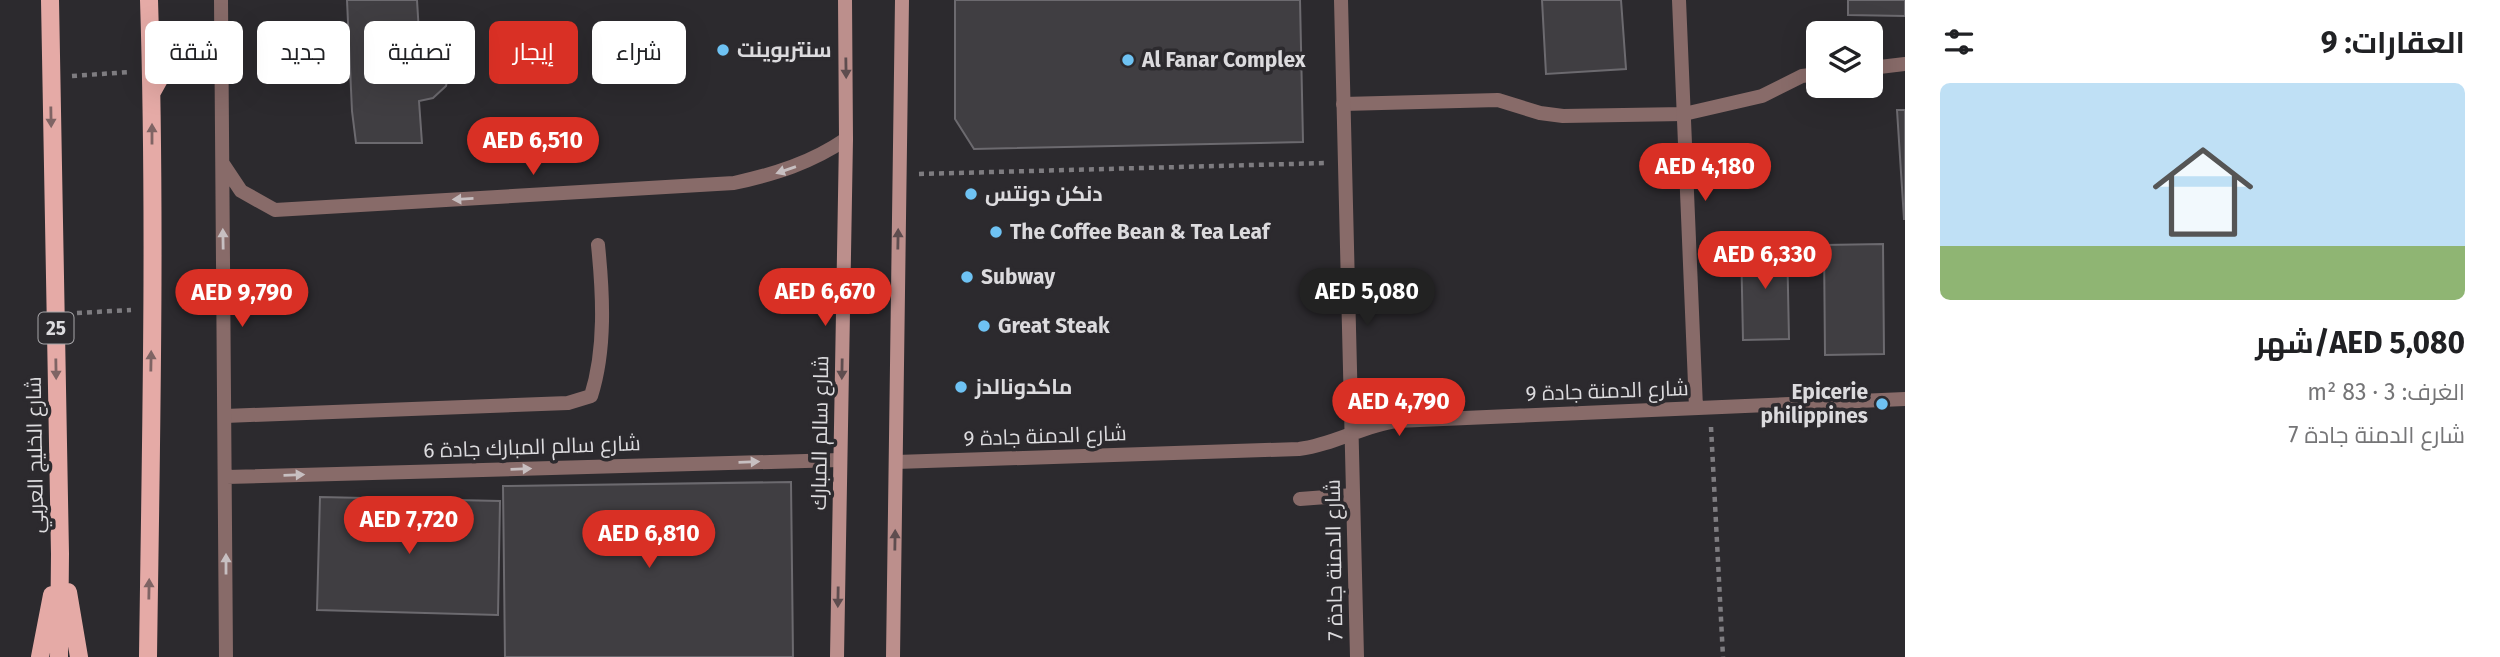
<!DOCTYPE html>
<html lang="ar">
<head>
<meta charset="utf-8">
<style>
	body { margin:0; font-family:"Fira Sans",Cairo,sans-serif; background:#f6f6f6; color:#202124; direction:rtl; height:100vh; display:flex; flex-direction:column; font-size:26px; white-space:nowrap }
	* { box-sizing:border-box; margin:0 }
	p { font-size:23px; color:#757577 }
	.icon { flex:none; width:38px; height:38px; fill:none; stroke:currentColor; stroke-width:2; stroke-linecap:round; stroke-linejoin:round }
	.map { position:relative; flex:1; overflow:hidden; direction:ltr }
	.side { display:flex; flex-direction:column; background:#fff; width:595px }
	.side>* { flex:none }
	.banner { position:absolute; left:21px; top:21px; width:665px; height:63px; direction:rtl; display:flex; gap:14px }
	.buttons { position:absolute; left:1806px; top:21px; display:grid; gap:14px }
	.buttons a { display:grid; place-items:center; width:77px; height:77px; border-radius:10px; background:#fff; box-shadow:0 7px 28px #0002; font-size:35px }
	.price { position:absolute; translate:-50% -60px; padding:0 16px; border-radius:24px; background:#d93025; color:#fff; font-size:23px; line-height:46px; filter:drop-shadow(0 2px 4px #0008) }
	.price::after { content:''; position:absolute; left:50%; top:42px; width:21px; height:16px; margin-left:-10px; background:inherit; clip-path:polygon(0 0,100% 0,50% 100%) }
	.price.active { background:#222; color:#fff }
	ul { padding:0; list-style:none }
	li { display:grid; align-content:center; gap:14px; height:371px; padding:0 35px }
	li span { display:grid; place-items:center; height:217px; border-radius:10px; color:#555 }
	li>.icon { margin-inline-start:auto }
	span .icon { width:126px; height:126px; fill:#fffc; stroke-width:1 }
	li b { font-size:30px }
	h2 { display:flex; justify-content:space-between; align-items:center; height:84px; padding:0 35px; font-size:30px }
	.chip { padding:0 24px; border-radius:10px; background:#fff; box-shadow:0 7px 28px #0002; font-size:24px; line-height:63px }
	.chip.active { background:#d93025; color:#fff }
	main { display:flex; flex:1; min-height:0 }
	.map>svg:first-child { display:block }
</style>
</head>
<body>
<main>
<section class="side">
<h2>العقارات: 9<svg class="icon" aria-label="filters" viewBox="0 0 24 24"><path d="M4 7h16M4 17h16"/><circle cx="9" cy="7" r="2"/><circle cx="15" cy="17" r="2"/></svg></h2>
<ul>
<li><span style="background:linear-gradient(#bfe0f5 75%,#8fb573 0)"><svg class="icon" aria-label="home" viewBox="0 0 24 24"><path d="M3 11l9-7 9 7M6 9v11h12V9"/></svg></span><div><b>AED 5,080/شهر</b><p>الغرف: 3 · 83 m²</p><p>شارع الدمنة جادة 7</p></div></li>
</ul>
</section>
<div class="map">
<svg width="1905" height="657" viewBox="0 0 1905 657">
	<rect width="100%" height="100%" fill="#2c2a2e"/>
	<!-- building -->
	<path fill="#403e42" stroke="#6c6a6f" stroke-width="2" d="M 347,0 L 417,0 L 419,33 L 429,36 L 442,50 L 450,68 L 446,86 L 433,98 L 419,101 L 422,143 L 356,143 L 352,111 Z
		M 955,0 L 1300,0 L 1303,142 L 974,149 L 955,119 Z
		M 1542,0 L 1621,0 L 1626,69 L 1546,74 Z
		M 1848,0 L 1905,0 L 1905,16 L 1848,15 Z
		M 1897,110 L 1905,110 L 1905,219 L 1904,219 Z
		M 1787,241 L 1789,339 L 1743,340 L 1741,242 Z
		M 1883,244 L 1884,354 L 1825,355 L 1824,245 Z
		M 791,482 L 793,657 L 505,657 L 503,486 Z
		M 320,497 L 500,501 L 498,615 L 317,610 Z"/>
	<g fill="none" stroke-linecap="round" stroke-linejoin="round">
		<!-- path -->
		<path stroke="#7e7c80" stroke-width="4.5" stroke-dasharray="5 5" stroke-linecap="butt" d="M 72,76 L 130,72
			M 919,174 L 1327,163
			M 77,313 L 131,310
			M 1711,427 L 1723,657"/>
		<!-- service -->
		<path stroke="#886b69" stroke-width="14" d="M 1871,68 L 1905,64
			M 1343,104 L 1498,100 L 1540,113 L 1563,116 L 1684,114 L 1762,96 L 1802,76 L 1818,74
			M 225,416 L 568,403 L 591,396 C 606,349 603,294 598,245
			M 1300,499 L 1353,495"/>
		<!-- minor -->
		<path stroke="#886b69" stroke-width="14" d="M 221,0 L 226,657
			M 1341,0 L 1357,657
			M 1679,0 L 1696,408
			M 223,164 L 241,191 L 275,210 L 734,183 C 775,174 811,163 846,139
			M 896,462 L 1299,449 C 1333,445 1362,426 1396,421 L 1905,399
			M 226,477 L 840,460"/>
		<!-- secondary -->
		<path stroke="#bc8f8c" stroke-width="14" d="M 837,657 L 846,139 L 845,0
			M 893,657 L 902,0"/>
		<!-- primary -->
		<path stroke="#e5aaa6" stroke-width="18" d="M 50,0 L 60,554 L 59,657
			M 152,92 L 172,56 L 187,39 L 221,32
			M 68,592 L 79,657
			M 40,657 L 52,595
			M 148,657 C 151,438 156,219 149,0"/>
	</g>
	<!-- one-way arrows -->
	<defs><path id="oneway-solid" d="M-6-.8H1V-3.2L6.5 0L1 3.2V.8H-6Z" transform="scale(1.75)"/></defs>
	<g fill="#5e4d4f">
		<use href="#oneway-solid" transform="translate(846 68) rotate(89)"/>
		<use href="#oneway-solid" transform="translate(898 239) rotate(-89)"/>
		<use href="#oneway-solid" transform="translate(842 369) rotate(91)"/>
		<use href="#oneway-solid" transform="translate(895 540) rotate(-89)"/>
		<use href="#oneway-solid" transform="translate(838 597) rotate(91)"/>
	</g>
	<g fill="#7f6464">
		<use href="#oneway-solid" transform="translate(51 117) rotate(89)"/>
		<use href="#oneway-solid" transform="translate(152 134) rotate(-90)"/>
		<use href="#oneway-solid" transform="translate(151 361) rotate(-89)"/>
		<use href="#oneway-solid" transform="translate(56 369) rotate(89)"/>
		<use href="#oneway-solid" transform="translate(149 589) rotate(-89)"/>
	</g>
	<g fill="#c7bfc1">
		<use href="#oneway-solid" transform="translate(786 170) rotate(161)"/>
		<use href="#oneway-solid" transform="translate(463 199) rotate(177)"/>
		<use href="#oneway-solid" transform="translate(223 239) rotate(-91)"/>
		<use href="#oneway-solid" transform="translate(749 462) rotate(-2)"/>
		<use href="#oneway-solid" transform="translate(521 469) rotate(-2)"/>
		<use href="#oneway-solid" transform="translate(294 475) rotate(-2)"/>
		<use href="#oneway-solid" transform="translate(226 564) rotate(-90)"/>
	</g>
	<!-- markers -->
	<g fill="#6ec2f3" stroke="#2c2a2e" stroke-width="2.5">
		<circle cx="723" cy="50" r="7"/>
		<circle cx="1128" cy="60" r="7"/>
		<circle cx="971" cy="194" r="7"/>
		<circle cx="996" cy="232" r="7"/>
		<circle cx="967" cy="277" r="7"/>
		<circle cx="984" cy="326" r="7"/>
		<circle cx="961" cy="387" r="7"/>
		<circle cx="1882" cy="404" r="7"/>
	</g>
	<g text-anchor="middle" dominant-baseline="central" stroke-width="7" stroke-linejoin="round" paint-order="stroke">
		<!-- shield labels -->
		<rect fill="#2c2a2e" stroke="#a7a6a9" stroke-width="2" x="38.5" y="312.5" width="35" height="31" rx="5"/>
		<g font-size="19" font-weight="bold" fill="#dcdbde">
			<text x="56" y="328">25</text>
		</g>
		<!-- poi labels -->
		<g font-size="21" font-weight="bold" fill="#dcdbde" stroke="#2c2a2e" text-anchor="start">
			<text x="737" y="50">سنتربوينت</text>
			<text x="1142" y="60">Al Fanar Complex</text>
			<text x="985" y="194">دنكن دونتس</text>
			<text x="1010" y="232">The Coffee Bean &amp; Tea Leaf</text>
			<text x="981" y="277">Subway</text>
			<text x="998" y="326">Great Steak</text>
			<text x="975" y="387">ماكدونالدز</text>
			<text x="1868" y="392" text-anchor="end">Epicerie<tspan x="1868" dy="24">philippines</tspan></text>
		</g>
		<!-- street labels -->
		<g font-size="21" fill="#dcdbde" stroke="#2c2a2e">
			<text transform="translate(1607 391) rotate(-2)">شارع الدمنة جادة 9</text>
			<text transform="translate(820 433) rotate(-89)">شارع سالم المبارك</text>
			<text transform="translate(1045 436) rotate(-2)">شارع الدمنة جادة 9</text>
			<text transform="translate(532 447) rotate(-2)">شارع سالم المبارك جادة 6</text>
			<text transform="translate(35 455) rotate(-91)">شارع الخليج العربي</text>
			<text transform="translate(1334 560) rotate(-91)">شارع الدمنة جادة 7</text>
		</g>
	</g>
</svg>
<div class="buttons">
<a><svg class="icon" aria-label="layers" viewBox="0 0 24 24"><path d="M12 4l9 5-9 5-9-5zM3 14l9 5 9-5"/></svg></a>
</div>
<b class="price" style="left:533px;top:177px">AED 6,510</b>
<b class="price" style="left:1705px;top:203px">AED 4,180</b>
<b class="price" style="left:1765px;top:291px">AED 6,330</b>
<b class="price" style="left:825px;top:328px">AED 6,670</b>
<b class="price active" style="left:1367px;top:328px">AED 5,080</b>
<b class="price" style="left:242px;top:329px">AED 9,790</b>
<b class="price" style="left:1399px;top:438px">AED 4,790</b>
<b class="price" style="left:409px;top:556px">AED 7,720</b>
<b class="price" style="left:649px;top:570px">AED 6,810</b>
<div class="banner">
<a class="chip">شراء</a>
<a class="chip active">إيجار</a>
<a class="chip">تصفية</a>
<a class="chip">جديد</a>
<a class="chip">شقة</a>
</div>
</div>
</main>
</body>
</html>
